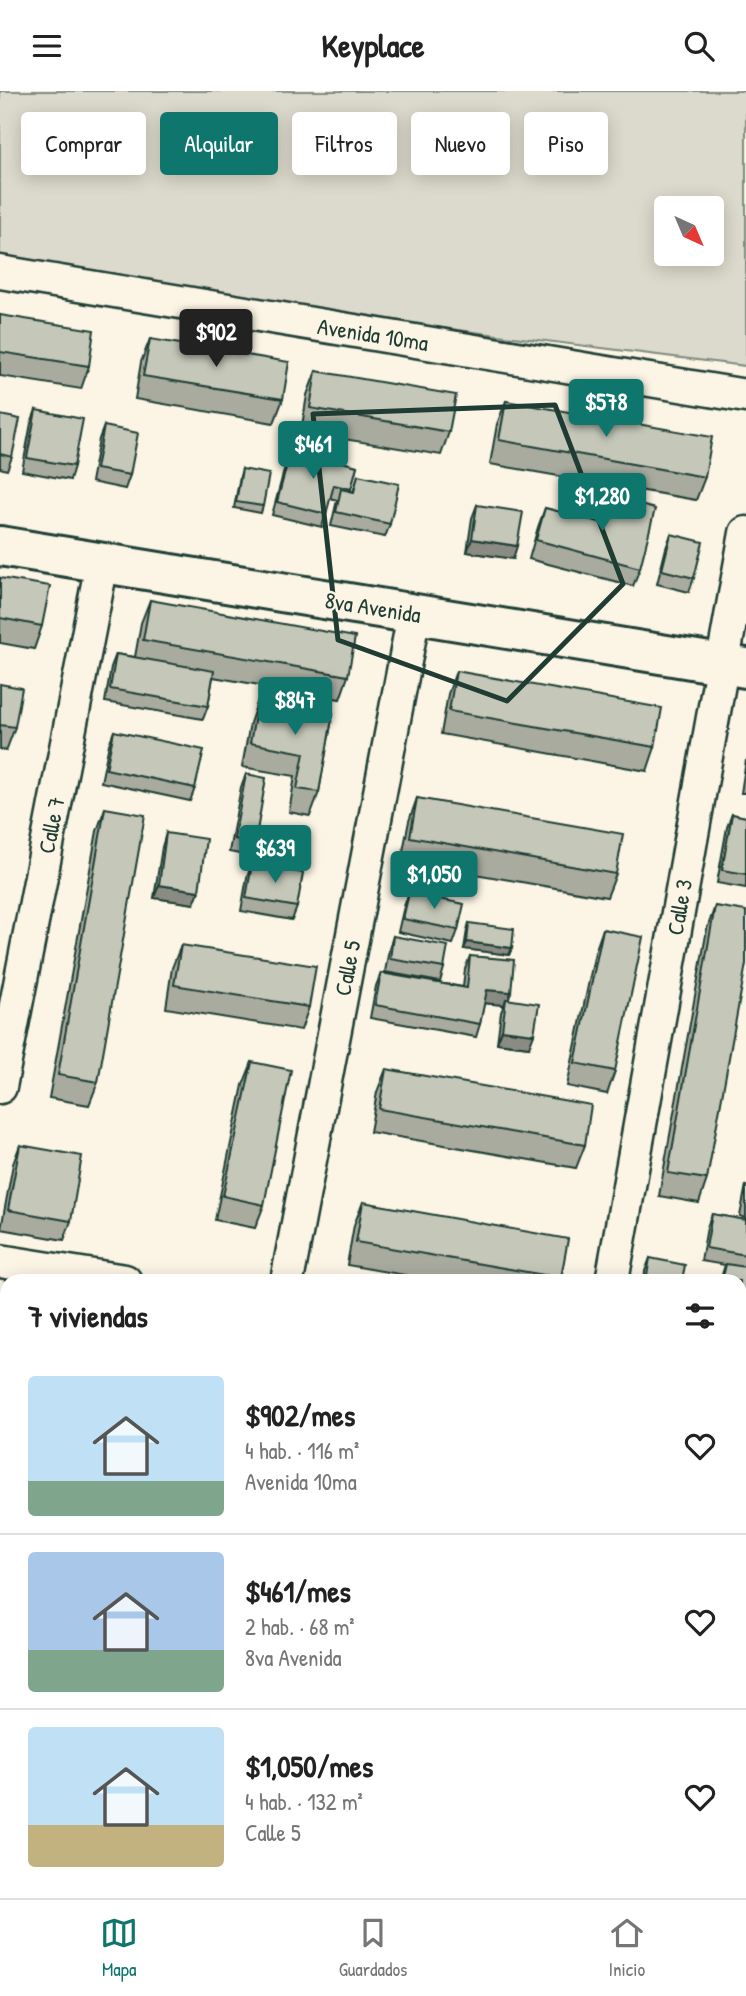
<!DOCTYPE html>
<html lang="es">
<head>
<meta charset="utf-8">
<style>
	body { margin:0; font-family:"Patrick Hand",sans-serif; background:#f2f2f2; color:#222; height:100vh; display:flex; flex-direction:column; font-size:26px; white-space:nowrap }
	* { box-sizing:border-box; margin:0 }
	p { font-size:23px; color:#767676 }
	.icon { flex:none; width:38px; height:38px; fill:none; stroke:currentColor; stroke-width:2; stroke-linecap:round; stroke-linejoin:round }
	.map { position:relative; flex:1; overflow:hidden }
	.panel { position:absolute; left:0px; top:1183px; width:747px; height:625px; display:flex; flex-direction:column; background:#fff; border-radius:21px 21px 0 0; box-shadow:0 4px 18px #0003 }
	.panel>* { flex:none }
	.hud { position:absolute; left:21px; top:21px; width:705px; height:63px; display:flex; gap:14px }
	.needle { width:46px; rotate:136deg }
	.tools { position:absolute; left:654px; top:105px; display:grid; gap:14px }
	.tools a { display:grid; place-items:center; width:70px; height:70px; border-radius:7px; background:#fff; box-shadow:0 4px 18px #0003; font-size:35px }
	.price { position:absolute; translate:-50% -60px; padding:0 16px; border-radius:7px; background:#0f766e; color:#fff; font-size:23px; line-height:46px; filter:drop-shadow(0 2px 4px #0008) }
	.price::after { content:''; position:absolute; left:50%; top:42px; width:21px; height:16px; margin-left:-10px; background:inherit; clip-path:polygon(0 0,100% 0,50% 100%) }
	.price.current { background:#222; color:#fff }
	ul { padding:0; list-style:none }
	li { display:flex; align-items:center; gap:21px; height:175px; padding:0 28px }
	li+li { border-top:2px solid #e0e0e0 }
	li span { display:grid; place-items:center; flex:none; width:196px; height:140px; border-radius:7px; color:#555 }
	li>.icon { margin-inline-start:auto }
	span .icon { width:84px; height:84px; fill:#fffc; stroke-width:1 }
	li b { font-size:30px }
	h2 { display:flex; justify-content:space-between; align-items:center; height:84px; padding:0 28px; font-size:30px }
	.pill { padding:0 24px; border-radius:7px; background:#fff; box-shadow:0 4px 18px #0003; font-size:24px; line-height:63px }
	.pill.current { background:#0f766e; color:#fff }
	header { display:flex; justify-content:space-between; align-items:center; height:91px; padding:0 28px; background:#fff; font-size:32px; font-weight:700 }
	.tab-bar { display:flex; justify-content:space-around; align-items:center; height:98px; border-top:2px solid #e0e0e0; background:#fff; font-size:19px; color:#767676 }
	.tab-bar a { display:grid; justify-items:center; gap:4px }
	.tab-bar .current { color:#0f766e }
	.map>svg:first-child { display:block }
</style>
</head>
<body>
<header><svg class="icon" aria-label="menu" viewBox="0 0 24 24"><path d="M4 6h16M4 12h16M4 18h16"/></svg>Keyplace<svg class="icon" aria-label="search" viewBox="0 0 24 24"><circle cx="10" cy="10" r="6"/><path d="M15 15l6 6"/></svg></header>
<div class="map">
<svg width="746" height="1807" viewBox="0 0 746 1807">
	<rect width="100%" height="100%" fill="#fcf5e5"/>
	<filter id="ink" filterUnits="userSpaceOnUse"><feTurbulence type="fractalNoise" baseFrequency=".0143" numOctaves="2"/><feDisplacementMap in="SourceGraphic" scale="14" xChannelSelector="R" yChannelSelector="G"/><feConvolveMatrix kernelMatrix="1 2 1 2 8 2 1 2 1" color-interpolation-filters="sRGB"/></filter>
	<g filter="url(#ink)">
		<!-- green -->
		<path fill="#dcdacc" stroke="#7e8c80" stroke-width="2" fill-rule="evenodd" d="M 0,0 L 746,0 L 746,275 L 402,232 L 0,175 ZM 667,117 L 712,117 L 712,163 L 667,163 Z"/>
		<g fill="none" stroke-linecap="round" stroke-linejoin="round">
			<defs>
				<path id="minor" d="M 0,181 L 746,305
					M 0,996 L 102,472
					M 0,1170 L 125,1190
					M 287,1190 L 414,523
					M 612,1190 L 746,442
					M 740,1296 L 746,1297
					M 740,1359 L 746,1349
					M 175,1807 L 177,1801
					M 484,1807 L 487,1801"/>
				<path id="tertiary" d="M 0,455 L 746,577
					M 0,1802 L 29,1807"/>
			</defs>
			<!-- minor casing -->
			<use href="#minor" stroke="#1f3d34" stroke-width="37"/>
			<!-- tertiary casing -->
			<use href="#tertiary" stroke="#1f3d34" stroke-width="44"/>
			<!-- minor -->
			<use href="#minor" stroke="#fcf5e5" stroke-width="32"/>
			<!-- tertiary -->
			<use href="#tertiary" stroke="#fcf5e5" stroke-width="38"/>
		</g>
		<!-- wall -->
		<path fill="#a9ab9f" stroke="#1f3d34" stroke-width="2" d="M 0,224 L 89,275 L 81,298 L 0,285 Z
			M 150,248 L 283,308 L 274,332 L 135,308 L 141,271 Z
			M 316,280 L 449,341 L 441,364 L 301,341 L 307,304 Z
			M 506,310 L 705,386 L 696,409 L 490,373 L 497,333 Z
			M 36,319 L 74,375 L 70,389 L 22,380 L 31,332 Z
			M 0,324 L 12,366 L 7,379 L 0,377 Z
			M 104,335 L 130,384 L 125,398 L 91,391 L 99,348 Z
			M 291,358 L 357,375 L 350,400 L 353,401 L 358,384 L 390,433 L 385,446 L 331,435 L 337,409 L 330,407 L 322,436 L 272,424 L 286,372 Z
			M 242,378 L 263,415 L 261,422 L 234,417 L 240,385 Z
			M 614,407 L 640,477 L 633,495 L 529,468 L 538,436 L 545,417 L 605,433 Z
			M 477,414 L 513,468 L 467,461 L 472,427 Z
			M 671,443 L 694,487 L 689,501 L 657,493 L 666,457 Z
			M 0,487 L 42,535 L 34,558 L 0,552 Z
			M 150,509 L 348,585 L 340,608 L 213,586 L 208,615 L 203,628 L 105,611 L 111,576 L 116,563 L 135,566 L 141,532 Z
			M 456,580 L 655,656 L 647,680 L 441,643 L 448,603 Z
			M 0,593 L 15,636 L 6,660 L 0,658 Z
			M 258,609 L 333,622 L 319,701 L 310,725 L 289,721 L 295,685 L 242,676 L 250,632 Z
			M 114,640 L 195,697 L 190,710 L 101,691 L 109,653 Z
			M 746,669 L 746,702 L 741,702 Z
			M 246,683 L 255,752 L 250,765 L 229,761 L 241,696 Z
			M 417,707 L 616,783 L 607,806 L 401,770 L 409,730 Z
			M 105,717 L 98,991 L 89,1014 L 49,1007 L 97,740 Z
			M 732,723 L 746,726 L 746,797 L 717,792 L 727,736 Z
			M 166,742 L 194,813 L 154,807 L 162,756 Z
			M 252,773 L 297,816 L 292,829 L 241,820 L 247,786 Z
			M 409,802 L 458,839 L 453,853 L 398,841 L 404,815 Z
			M 715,815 L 707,1088 L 699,1112 L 659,1105 L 707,838 Z
			M 469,832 L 512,857 L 509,864 L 464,858 L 467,839 Z
			M 603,838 L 615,980 L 607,1003 L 567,995 L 595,861 Z
			M 393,845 L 444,877 L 440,891 L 385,881 L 389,858 Z
			M 181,854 L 309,916 L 301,939 L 166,917 L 172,877 Z
			M 470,865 L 511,901 L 508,908 L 529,956 L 497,952 L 501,921 L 504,914 L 484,912 L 480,933 L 476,946 L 370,927 L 376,895 L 381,882 L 463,896 L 465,878 Z
			M 252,971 L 264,1114 L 255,1137 L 215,1129 L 243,994 Z
			M 386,978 L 585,1054 L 576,1077 L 370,1041 L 377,1001 Z
			M 20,1054 L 71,1130 L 64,1149 L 1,1138 L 13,1073 Z
			M 746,1094 L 746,1127 L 740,1125 Z
			M 363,1111 L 561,1187 L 560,1190 L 439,1190 L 347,1174 L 354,1134 Z
			M 712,1123 L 746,1129 L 746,1240 L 740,1239 L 740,1190 L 720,1190 L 725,1174 L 701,1170 L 707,1136 Z
			M 650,1167 L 682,1190 L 644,1190 L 645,1180 Z
			M 7,1229 L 7,1474 L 4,1491 L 0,1502 L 0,1257 L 3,1240 Z
			M 7,1726 L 7,1744 L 4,1744 Z
			M 563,1801 L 641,1801 L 638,1807 L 573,1807 Z"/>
		<!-- shaded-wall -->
		<path fill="#8a8b82" stroke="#1f3d34" stroke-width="2" d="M 472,448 L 517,455 L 513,468 L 467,461 Z
			M 159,794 L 199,800 L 194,813 L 154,807 Z
			M 467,851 L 512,857 L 509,864 L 464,858 Z
			M 487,899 L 511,901 L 506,915 L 506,908 L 504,914 L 482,912 Z
			M 502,939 L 534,943 L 529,956 L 497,952 Z
			M 637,1801 L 641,1801 L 638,1807 L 634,1807 Z"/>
		<!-- building -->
		<path fill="#c5c7b9" stroke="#1f3d34" stroke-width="2" d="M 0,224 L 94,239 L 89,275 L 0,261 Z
			M 150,248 L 289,271 L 283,308 L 143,285 Z
			M 316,280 L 456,304 L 449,341 L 310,317 Z
			M 506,310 L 712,346 L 705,386 L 499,349 Z
			M 36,319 L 83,328 L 74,375 L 27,367 Z
			M 0,324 L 20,328 L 12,366 L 0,363 Z
			M 104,335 L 138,342 L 130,384 L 96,378 Z
			M 291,358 L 357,375 L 351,398 L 334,394 L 326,423 L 277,411 Z
			M 242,378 L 269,383 L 263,415 L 236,411 Z
			M 358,384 L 399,393 L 390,433 L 336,421 L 341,398 L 354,401 Z
			M 614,407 L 655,418 L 640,477 L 536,449 L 545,417 L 607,433 Z
			M 477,414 L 523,421 L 517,455 L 472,448 Z
			M 671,443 L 703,451 L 694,487 L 662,479 Z
			M 0,487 L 50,495 L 42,535 L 0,527 Z
			M 150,509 L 355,546 L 348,585 L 143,549 Z
			M 116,563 L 214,580 L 208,615 L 110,598 Z
			M 456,580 L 662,617 L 655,656 L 449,620 Z
			M 0,593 L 22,597 L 15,636 L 0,634 Z
			M 258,609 L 333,622 L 319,701 L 297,698 L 304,662 L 250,652 Z
			M 114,640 L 204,659 L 195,697 L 106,678 Z
			M 246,683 L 266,687 L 255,752 L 234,748 Z
			M 417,707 L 623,743 L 616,783 L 410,746 Z
			M 105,717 L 145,724 L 98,991 L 58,984 Z
			M 732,723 L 746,726 L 746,783 L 722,779 Z
			M 166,742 L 206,748 L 199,800 L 159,794 Z
			M 252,773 L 303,782 L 297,816 L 246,807 Z
			M 409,802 L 464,813 L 458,839 L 403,828 Z
			M 715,815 L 746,820 L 746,873 L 707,1088 L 668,1082 Z
			M 469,832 L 514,838 L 512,857 L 467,851 Z
			M 603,838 L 643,846 L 615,980 L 575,972 Z
			M 393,845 L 448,855 L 444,877 L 390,868 Z
			M 181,854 L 316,875 L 309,916 L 174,894 Z
			M 470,865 L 514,869 L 511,901 L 487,899 L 480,933 L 375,914 L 381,882 L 467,897 Z
			M 506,908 L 539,913 L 534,943 L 502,939 Z
			M 252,971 L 291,979 L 264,1114 L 223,1105 Z
			M 386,978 L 591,1014 L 585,1054 L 379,1018 Z
			M 20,1054 L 82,1065 L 71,1130 L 8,1119 Z
			M 363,1111 L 568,1148 L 561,1187 L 356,1151 Z
			M 712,1123 L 746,1129 L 746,1164 L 706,1157 Z
			M 650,1167 L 685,1174 L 682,1190 L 646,1190 Z
			M 726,1173 L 746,1176 L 746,1226 L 740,1225 L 740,1190 L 722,1190 Z
			M 7,1242 L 7,1474 L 4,1491 L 0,1490 L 0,1281 Z
			M 602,1801 L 637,1801 L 634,1807 L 613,1807 Z
			M 666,1801 L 675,1801 L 685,1807 L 663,1807 Z"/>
	</g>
	<!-- marked area -->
	<path fill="none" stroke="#1f3d34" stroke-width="5" stroke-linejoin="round" d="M 555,314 L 623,493 L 507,610 L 338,549 L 313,323 Z"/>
	<g text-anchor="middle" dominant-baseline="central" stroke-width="5" stroke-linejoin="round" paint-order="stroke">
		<!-- street labels -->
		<g font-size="23" fill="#1f3d34" stroke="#fcf5e5">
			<text transform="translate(373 243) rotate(9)">Avenida 10ma</text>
			<text transform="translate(373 516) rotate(9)">8va Avenida</text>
			<text transform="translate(51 734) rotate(-79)">Calle 7</text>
			<text transform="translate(679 816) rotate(-80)">Calle 3</text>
			<text transform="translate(347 877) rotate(-79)">Calle 5</text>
		</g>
	</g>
</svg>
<div class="tools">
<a><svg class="needle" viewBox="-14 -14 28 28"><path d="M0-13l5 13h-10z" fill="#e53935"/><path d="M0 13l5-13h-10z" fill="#767676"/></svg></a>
</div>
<b class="price current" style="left:216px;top:278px">$902</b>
<b class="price" style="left:606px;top:348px">$578</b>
<b class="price" style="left:313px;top:390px">$461</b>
<b class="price" style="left:602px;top:442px">$1,280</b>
<b class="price" style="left:295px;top:646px">$847</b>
<b class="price" style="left:275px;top:794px">$639</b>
<b class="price" style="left:434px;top:820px">$1,050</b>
<div class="hud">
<a class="pill">Comprar</a>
<a class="pill current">Alquilar</a>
<a class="pill">Filtros</a>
<a class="pill">Nuevo</a>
<a class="pill">Piso</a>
</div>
<section class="panel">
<h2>7 viviendas<svg class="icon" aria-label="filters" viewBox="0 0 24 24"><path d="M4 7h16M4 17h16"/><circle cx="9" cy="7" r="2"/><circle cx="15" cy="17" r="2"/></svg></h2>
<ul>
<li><span style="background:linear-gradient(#bfe0f5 75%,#7fa58c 0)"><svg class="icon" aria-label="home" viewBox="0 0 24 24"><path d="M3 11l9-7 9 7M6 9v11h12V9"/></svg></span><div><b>$902/mes</b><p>4 hab. · 116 m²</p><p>Avenida 10ma</p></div><svg class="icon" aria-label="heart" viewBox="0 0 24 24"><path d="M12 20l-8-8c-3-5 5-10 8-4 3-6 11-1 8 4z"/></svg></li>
<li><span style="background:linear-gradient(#a9c7e8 70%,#7fa58c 0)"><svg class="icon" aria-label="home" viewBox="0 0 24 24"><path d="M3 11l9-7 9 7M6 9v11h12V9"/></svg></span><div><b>$461/mes</b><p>2 hab. · 68 m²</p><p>8va Avenida</p></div><svg class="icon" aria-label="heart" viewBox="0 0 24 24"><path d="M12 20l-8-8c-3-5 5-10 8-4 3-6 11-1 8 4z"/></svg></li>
<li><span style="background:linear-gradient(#bfe0f5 70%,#c2b280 0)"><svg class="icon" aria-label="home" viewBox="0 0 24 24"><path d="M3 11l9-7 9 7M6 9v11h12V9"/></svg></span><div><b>$1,050/mes</b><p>4 hab. · 132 m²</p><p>Calle 5</p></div><svg class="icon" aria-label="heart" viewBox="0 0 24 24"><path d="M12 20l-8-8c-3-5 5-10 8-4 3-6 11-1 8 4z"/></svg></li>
</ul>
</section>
</div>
<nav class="tab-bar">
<a class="current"><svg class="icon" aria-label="map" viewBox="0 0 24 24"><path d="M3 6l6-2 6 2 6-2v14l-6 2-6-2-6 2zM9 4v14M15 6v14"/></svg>Mapa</a>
<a><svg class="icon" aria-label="saved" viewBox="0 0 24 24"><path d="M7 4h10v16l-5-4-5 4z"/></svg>Guardados</a>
<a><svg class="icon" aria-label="home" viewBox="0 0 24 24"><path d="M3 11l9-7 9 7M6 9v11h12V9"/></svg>Inicio</a>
</nav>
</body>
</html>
